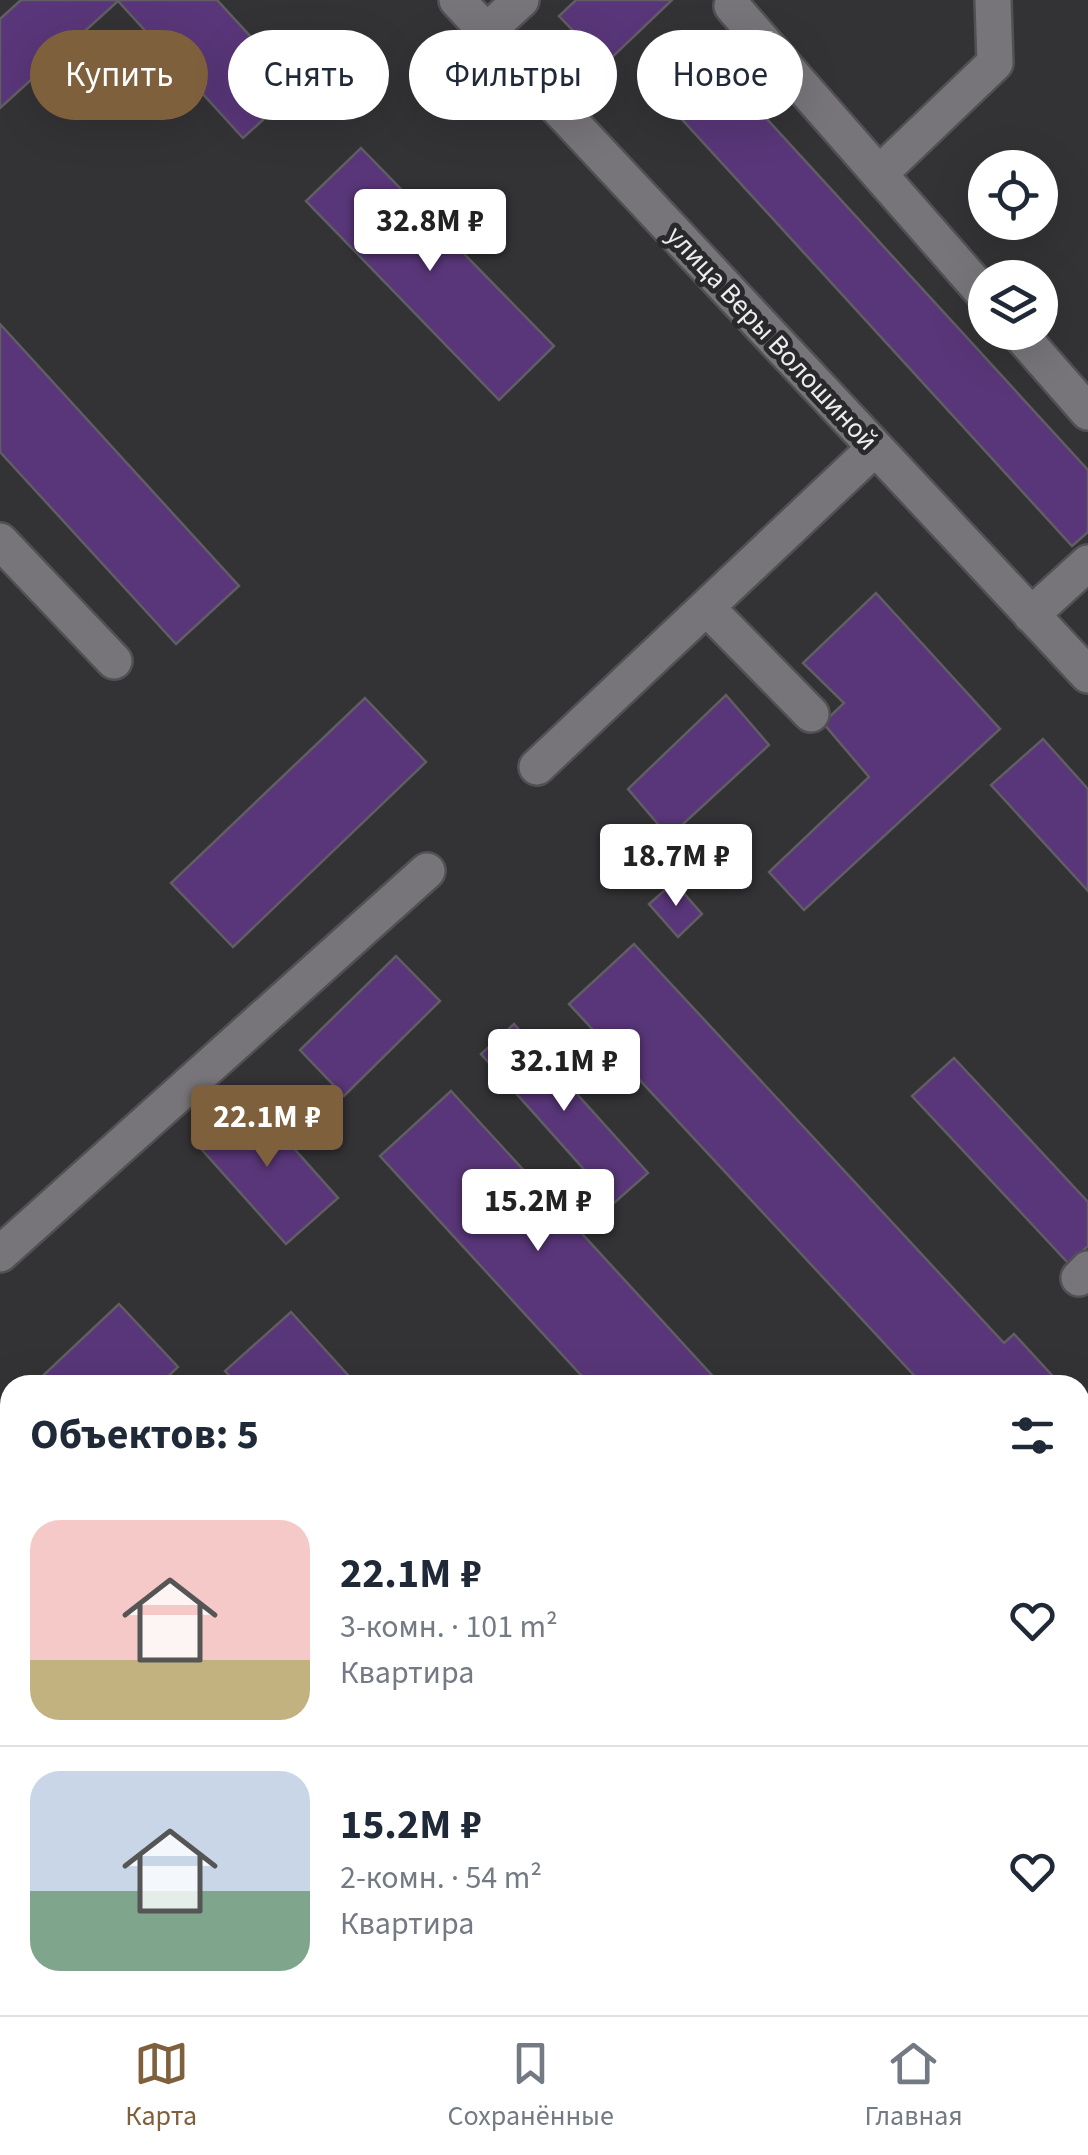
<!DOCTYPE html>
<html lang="ru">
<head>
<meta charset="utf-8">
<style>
	body { margin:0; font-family:"Source Sans 3",sans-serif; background:#f2f2f3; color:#1f2937; height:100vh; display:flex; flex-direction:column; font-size:38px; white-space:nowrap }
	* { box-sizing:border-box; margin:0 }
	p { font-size:32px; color:#747a83 }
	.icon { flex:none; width:55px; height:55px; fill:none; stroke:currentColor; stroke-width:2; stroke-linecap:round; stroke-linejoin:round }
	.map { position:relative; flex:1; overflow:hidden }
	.details { position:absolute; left:0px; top:1375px; width:1090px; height:640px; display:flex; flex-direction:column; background:#fff; border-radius:30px 30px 0 0; box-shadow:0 10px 40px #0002 }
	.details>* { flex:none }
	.guide { position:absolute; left:30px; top:30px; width:1030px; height:90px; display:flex; gap:20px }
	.fabs { position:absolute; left:968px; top:150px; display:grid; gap:20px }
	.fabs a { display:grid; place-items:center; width:90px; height:90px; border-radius:50%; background:#fff; box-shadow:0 10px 40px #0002; font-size:50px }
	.price { position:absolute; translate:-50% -85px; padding:0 22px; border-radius:10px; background:#fff; color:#222; font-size:32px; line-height:65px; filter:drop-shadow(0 2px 5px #0008) }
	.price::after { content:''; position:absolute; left:50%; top:60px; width:30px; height:22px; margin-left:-15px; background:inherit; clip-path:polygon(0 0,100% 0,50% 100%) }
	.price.selected { background:#7e603c; color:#fff }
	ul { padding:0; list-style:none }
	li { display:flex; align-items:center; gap:30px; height:250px; padding:0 30px }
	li+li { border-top:2px solid #e0e1e3 }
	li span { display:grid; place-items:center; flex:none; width:280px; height:200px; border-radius:30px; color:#555 }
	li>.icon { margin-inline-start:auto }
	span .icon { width:120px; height:120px; fill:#fffc; stroke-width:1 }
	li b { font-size:42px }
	h2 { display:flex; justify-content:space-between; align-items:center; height:120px; padding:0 30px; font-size:42px }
	.chip { padding:0 35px; border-radius:45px; background:#fff; box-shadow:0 10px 40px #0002; font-size:35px; line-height:90px }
	.chip.selected { background:#7e603c; color:#fff }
	.dock { display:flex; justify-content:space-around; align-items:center; height:140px; border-top:2px solid #e0e1e3; background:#fff; font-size:28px; color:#747a83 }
	.dock a { display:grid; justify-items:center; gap:5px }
	.dock .selected { color:#7e603c }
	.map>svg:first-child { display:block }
</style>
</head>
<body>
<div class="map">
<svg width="1088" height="2015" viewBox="0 0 1088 2015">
	<rect width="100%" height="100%" fill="#333235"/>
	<!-- green -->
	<path fill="#573813" d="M 1088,1891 L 1088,2015 L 954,2015 L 965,2005 L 1080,2005 L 1080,1898 Z"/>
	<!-- building -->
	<path fill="#593679" stroke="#605e62" stroke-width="2.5" d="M 21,0 L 217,0 L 298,88 L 243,138 L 118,1 L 0,108 L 0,19 Z
		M 576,0 L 672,0 L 605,64 L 559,16 Z
		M 702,48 L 1088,470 L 1088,532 L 1072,546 L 656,91 Z
		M 361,148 L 554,346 L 499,400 L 306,201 Z
		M 0,324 L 239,586 L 176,644 L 0,452 Z
		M 876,593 L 1000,729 L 804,910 L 769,872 L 869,777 L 823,723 L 844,703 L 803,663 Z
		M 726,695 L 769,745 L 669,837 L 628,789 Z
		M 365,698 L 426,762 L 233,947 L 171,883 Z
		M 1043,739 L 1088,789 L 1088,891 L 991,785 Z
		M 674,882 L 702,914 L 678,937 L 649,904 Z
		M 634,944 L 1004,1343 L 1014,1334 L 1061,1385 L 923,1385 L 569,1004 Z
		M 396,956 L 440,1001 L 344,1096 L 300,1050 Z
		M 514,1024 L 648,1173 L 614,1203 L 481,1054 Z
		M 954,1058 L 1088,1202 L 1088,1246 L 1069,1264 L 912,1096 Z
		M 451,1091 L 721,1385 L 590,1385 L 380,1156 Z
		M 248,1097 L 338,1198 L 286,1244 L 196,1143 Z
		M 119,1304 L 178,1367 L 159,1385 L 33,1385 Z
		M 291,1312 L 357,1385 L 238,1385 L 225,1371 Z
		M 1080,1406 L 1088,1414 L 1088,1545 L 1080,1552 Z
		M 10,1407 L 10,1526 L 0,1535 L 0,1417 Z
		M 1088,1705 L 1088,1779 L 1080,1770 L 1080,1712 Z
		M 432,2005 L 537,2005 L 546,2015 L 442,2015 Z
		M 739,2005 L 792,2005 L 801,2015 L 729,2015 Z"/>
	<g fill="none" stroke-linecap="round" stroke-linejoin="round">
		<defs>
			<path id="minor" d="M 457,0 L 1088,675
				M 732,6 L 985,295
				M 487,31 L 521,0
				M 879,174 L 995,63 L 993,0
				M 1018,332 L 1088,412
				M 0,541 L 114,661
				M 707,608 L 811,714
				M 1031,615 L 1088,563
				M 537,767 L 875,448
				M 0,1254 L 427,871
				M 1079,1278 L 1088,1269"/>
			<path id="major" d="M 0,1682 L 10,1693
				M 298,2005 L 307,2015"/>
		</defs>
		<!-- minor casing -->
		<use href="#minor" stroke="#515053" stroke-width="40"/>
		<!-- major casing -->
		<use href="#major" stroke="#515053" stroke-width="50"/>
		<!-- minor -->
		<use href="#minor" stroke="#777579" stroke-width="35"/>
		<!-- major -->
		<use href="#major" stroke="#8e77a7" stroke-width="45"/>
	</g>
	<g text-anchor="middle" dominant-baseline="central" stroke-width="10" stroke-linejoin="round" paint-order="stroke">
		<!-- street labels -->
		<g font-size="28" fill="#ecebee" stroke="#29282b">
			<text transform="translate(772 338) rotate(47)">улица Веры Волошиной</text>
		</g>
	</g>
</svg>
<div class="fabs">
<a><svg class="icon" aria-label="locate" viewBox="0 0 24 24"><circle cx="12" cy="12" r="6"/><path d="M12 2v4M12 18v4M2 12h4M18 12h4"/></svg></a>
<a><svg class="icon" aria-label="layers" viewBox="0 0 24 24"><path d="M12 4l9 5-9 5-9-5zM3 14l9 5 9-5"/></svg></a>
</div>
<b class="price" style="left:430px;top:274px">32.8M ₽</b>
<b class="price" style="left:676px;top:909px">18.7M ₽</b>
<b class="price" style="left:564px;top:1114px">32.1M ₽</b>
<b class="price selected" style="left:267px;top:1170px">22.1M ₽</b>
<b class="price" style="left:538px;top:1254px">15.2M ₽</b>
<div class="guide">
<a class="chip selected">Купить</a>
<a class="chip">Снять</a>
<a class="chip">Фильтры</a>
<a class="chip">Новое</a>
</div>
<section class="details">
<h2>Объектов: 5<svg class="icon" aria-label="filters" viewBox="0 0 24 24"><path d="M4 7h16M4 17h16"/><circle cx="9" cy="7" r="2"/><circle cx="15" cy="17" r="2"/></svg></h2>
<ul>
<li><span style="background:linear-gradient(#f6c9c9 70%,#c2b280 0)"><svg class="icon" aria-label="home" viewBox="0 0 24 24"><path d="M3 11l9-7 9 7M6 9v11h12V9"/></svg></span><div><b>22.1M ₽</b><p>3-комн. · 101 m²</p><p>Квартира</p></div><svg class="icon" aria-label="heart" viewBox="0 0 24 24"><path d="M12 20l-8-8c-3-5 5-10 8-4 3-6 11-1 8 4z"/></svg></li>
<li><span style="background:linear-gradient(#c9d6e8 60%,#7fa58c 0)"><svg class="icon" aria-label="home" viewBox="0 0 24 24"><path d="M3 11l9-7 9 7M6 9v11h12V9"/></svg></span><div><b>15.2M ₽</b><p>2-комн. · 54 m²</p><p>Квартира</p></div><svg class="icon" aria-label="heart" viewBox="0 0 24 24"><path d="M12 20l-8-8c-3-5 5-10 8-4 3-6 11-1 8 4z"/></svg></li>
</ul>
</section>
</div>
<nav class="dock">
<a class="selected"><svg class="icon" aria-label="map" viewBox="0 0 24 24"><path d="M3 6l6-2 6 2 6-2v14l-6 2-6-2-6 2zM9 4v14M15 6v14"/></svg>Карта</a>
<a><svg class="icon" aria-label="saved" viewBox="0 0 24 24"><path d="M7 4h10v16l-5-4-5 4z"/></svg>Сохранённые</a>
<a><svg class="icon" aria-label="home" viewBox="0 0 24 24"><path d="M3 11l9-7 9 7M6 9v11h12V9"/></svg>Главная</a>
</nav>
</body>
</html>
